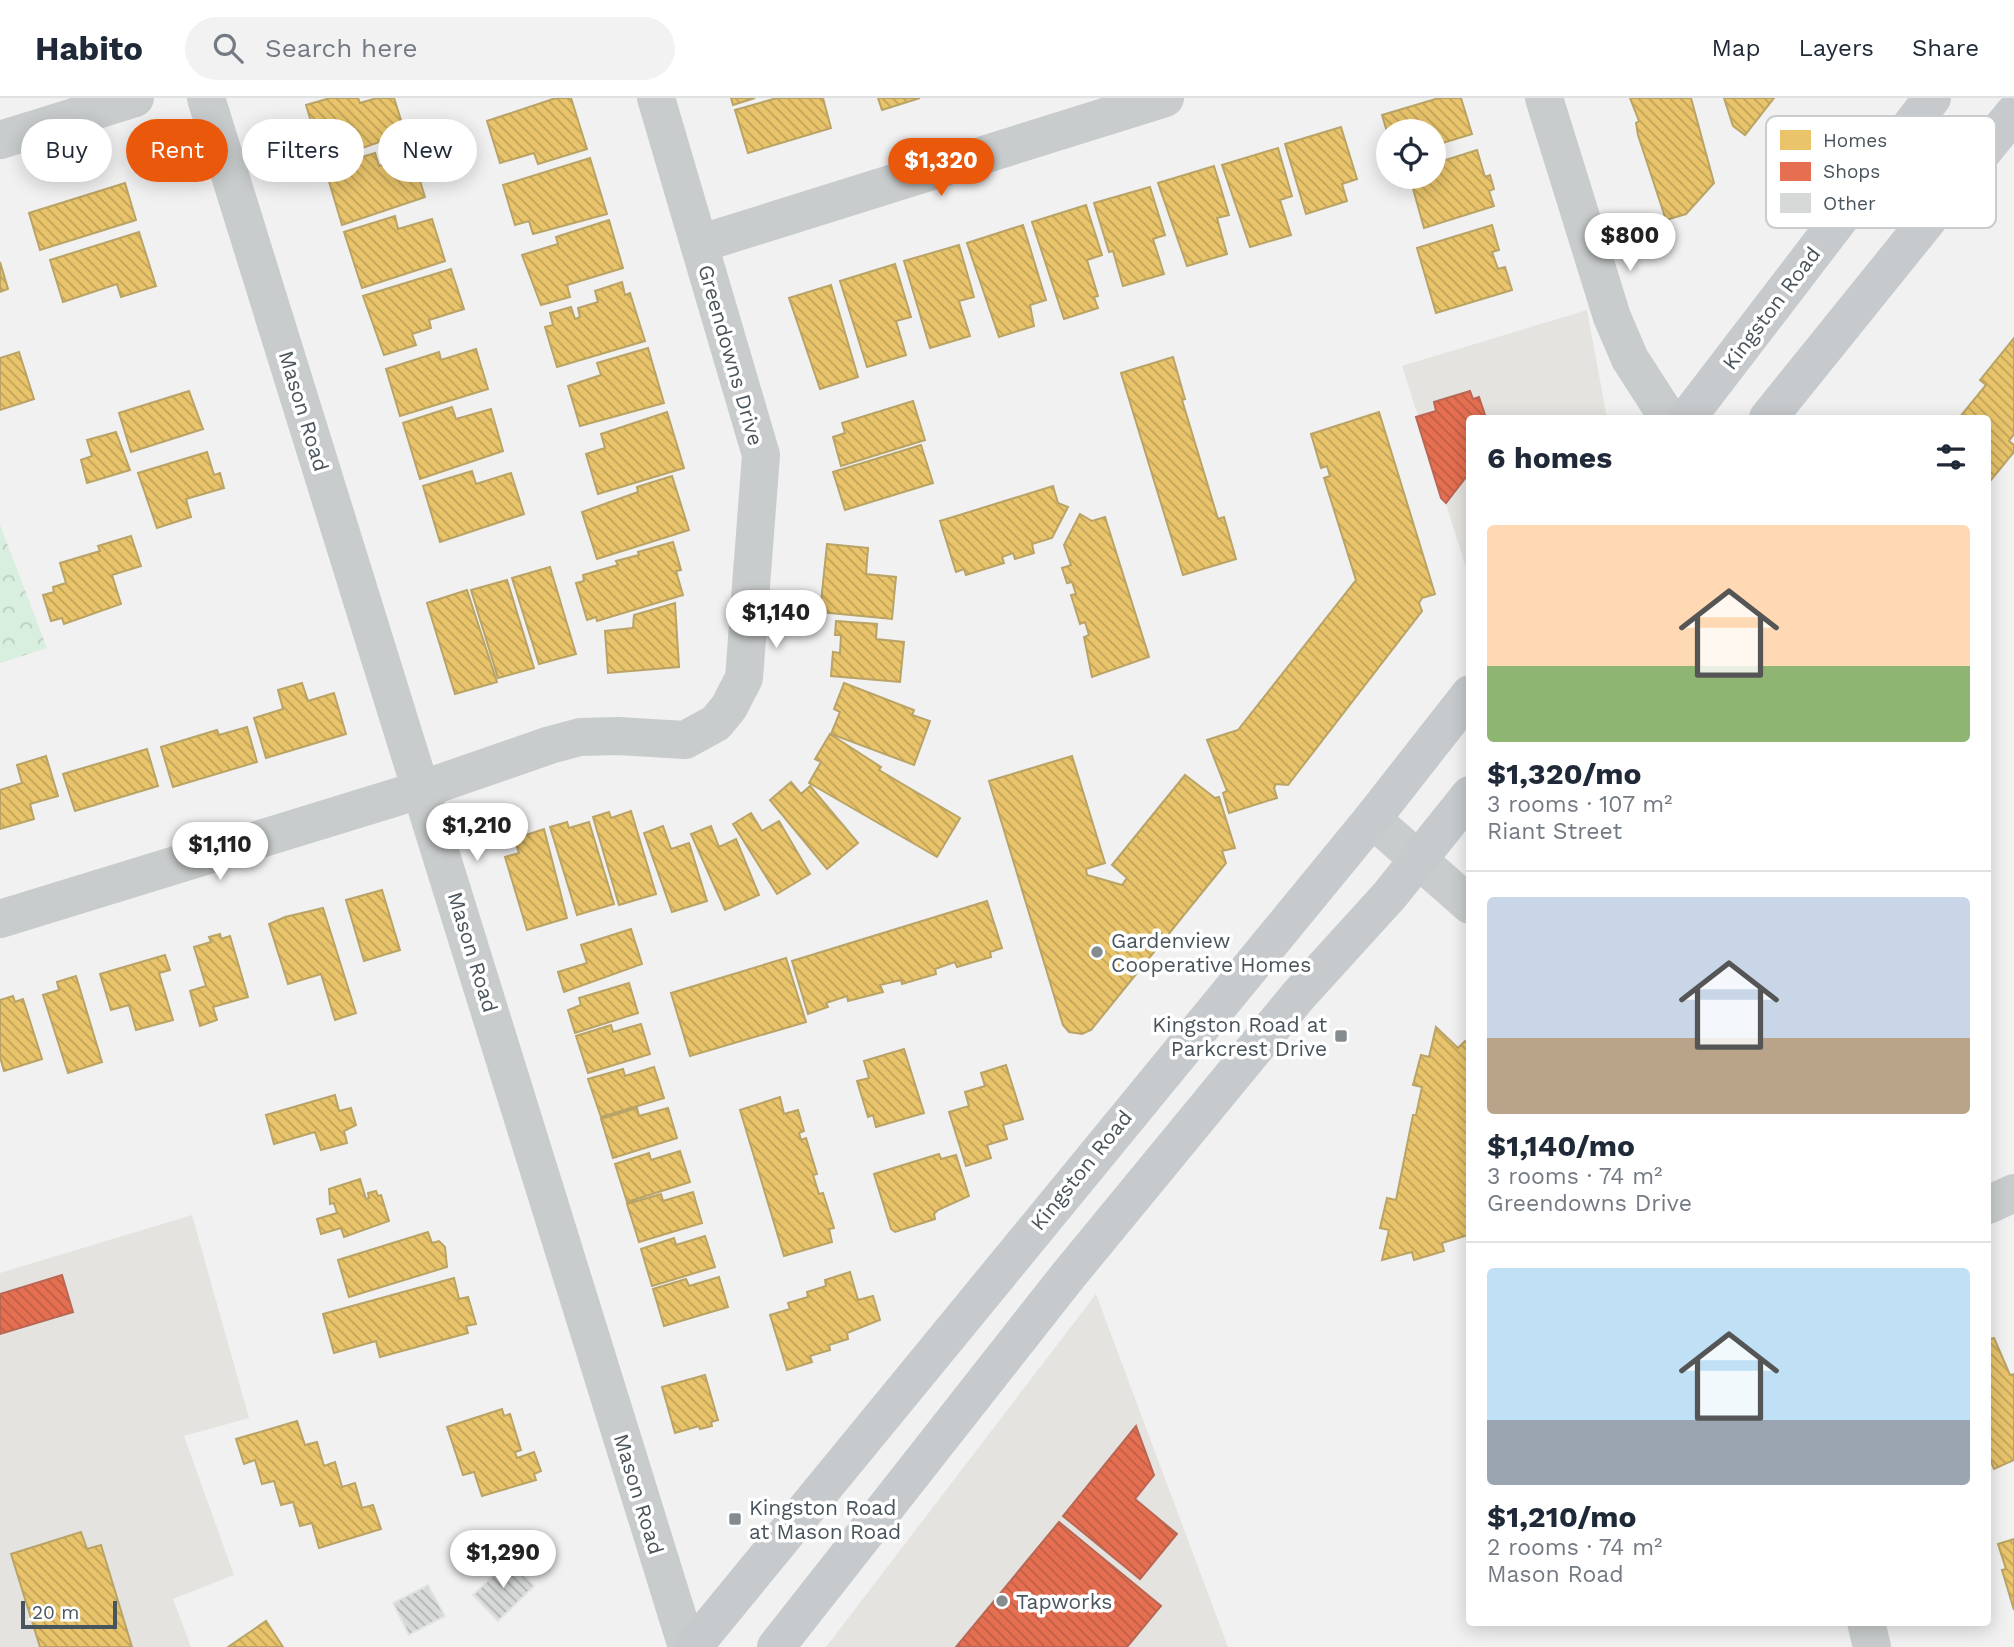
<!DOCTYPE html>
<html lang="en">
<head>
<meta charset="utf-8">
<style>
	body { margin:0; font-family:"Work Sans",sans-serif; background:#f2f2f3; color:#1f2937; height:100vh; display:flex; flex-direction:column; font-size:26px; white-space:nowrap }
	* { box-sizing:border-box; margin:0 }
	p { font-size:23px; color:#747a83 }
	.icon { flex:none; width:38px; height:38px; fill:none; stroke:currentColor; stroke-width:2; stroke-linecap:round; stroke-linejoin:round }
	.map { position:relative; flex:1; overflow:hidden }
	.sheet { position:absolute; left:1466px; top:317px; width:525px; height:1211px; display:flex; flex-direction:column; background:#fff; border-radius:7px; box-shadow:0 4px 18px #0003 }
	.sheet>* { flex:none }
	.banner { position:absolute; left:21px; top:21px; width:665px; height:63px; display:flex; gap:14px }
	.controls { position:absolute; left:1376px; top:21px; display:grid; gap:14px }
	.controls a { display:grid; place-items:center; width:70px; height:70px; border-radius:50%; background:#fff; box-shadow:0 4px 18px #0003; font-size:35px }
	.scale { position:absolute; left:21px; bottom:18px; width:96px; box-sizing:border-box; padding-left:7px; border:4px solid #49555c; border-top:0; font-size:19px; line-height:24px; white-space:nowrap; color:#49555c; -webkit-text-stroke:5px #fff; paint-order:stroke }
	.price { position:absolute; translate:-50% -60px; padding:0 16px; border-radius:24px; background:#fff; color:#222; font-size:23px; line-height:46px; filter:drop-shadow(0 2px 4px #0008) }
	.price::after { content:''; position:absolute; left:50%; top:42px; width:21px; height:16px; margin-left:-10px; background:inherit; clip-path:polygon(0 0,100% 0,50% 100%) }
	.price.current { background:#ea580c; color:#fff }
	ul { padding:0; list-style:none }
	li { display:grid; align-content:center; gap:14px; height:371px; padding:0 21px }
	li+li { border-top:2px solid #e0e1e3 }
	li span { display:grid; place-items:center; height:217px; border-radius:7px; color:#555 }
	li>.icon { margin-inline-start:auto }
	span .icon { width:126px; height:126px; fill:#fffc; stroke-width:1 }
	li b { font-size:30px }
	h2 { display:flex; justify-content:space-between; align-items:center; height:84px; padding:0 21px; font-size:30px }
	.pill { padding:0 24px; border-radius:32px; background:#fff; box-shadow:0 4px 18px #0003; font-size:24px; line-height:63px }
	.pill.current { background:#ea580c; color:#fff }
	header { display:flex; align-items:center; gap:42px; box-sizing:border-box; height:98px; padding:0 35px; background:#fff; border-bottom:2px solid #e0e1e3 }
	header strong { font-size:33px }
	nav { display:flex; gap:38px; margin-inline-start:auto; font-size:24px }
	.search { width:490px; height:63px; background:#f2f2f3; display:flex; align-items:center; gap:18px; box-sizing:border-box; padding:0 24px; border-radius:38px; color:#747a83; font-size:26px }
	.map>svg:first-child { display:block }
</style>
</head>
<body>
<header>
<strong>Habito</strong>
<div class="search"><svg class="icon" aria-label="search" viewBox="0 0 24 24"><circle cx="10" cy="10" r="6"/><path d="M15 15l6 6"/></svg>Search here</div>
<nav><a>Map</a><a>Layers</a><a>Share</a></nav>
</header>
<div class="map">
<svg width="2014" height="1549" viewBox="0 0 2014 1549">
	<defs>
		<pattern id="park-crowns" width="20" height="18" patternUnits="userSpaceOnUse" patternTransform="scale(1.75)"><rect width="20" height="18" fill="#d8eede"/><path d="M2 6a3 3 0 1 1 6 0M12 15a3 3 0 1 1 6 0" fill="none" stroke="#bbcec1"/></pattern>
		<pattern id="homes-back-hatch" width="6" height="6" patternUnits="userSpaceOnUse" patternTransform="scale(1.75)"><rect width="6" height="6" fill="#e9c46a"/><path d="M-1 5l2 2M0 0l6 6M5-1l2 2" fill="none" stroke="#bfa25a"/></pattern>
		<pattern id="shops-back-hatch" width="6" height="6" patternUnits="userSpaceOnUse" patternTransform="scale(1.75)"><rect width="6" height="6" fill="#e76f51"/><path d="M-1 5l2 2M0 0l6 6M5-1l2 2" fill="none" stroke="#bd5e46"/></pattern>
		<pattern id="building-back-hatch" width="6" height="6" patternUnits="userSpaceOnUse" patternTransform="scale(1.75)"><rect width="6" height="6" fill="#d7d9d9"/><path d="M-1 5l2 2M0 0l6 6M5-1l2 2" fill="none" stroke="#b0b3b3"/></pattern>
	</defs>
	<rect width="100%" height="100%" fill="#f1f1f1"/>
	<!-- commercial -->
	<path fill="#e5e3df" d="M 1587,212 L 1607,320 L 1470,320 L 1470,482 L 1402,268 Z
		M 192,1117 L 249,1320 L 184,1338 L 234,1477 L 173,1501 L 191,1549 L 0,1549 L 0,1175 Z
		M 1096,1196 L 1228,1549 L 826,1549 Z"/>
	<!-- park -->
	<path fill="url(#park-crowns)" d="M 0,427 L 47,550 L 0,565 Z"/>
	<!-- homes -->
	<path fill="url(#homes-back-hatch)" stroke="#b9a366" stroke-width="2" d="M 330,0 L 358,0 L 360,5 L 377,0 L 394,0 L 405,35 L 323,64 L 306,7 Z
		M 556,0 L 571,0 L 587,51 L 538,66 L 534,55 L 500,65 L 487,23 Z
		M 731,0 L 755,0 L 733,7 Z
		M 777,0 L 823,0 L 831,30 L 748,55 L 735,12 Z
		M 878,0 L 920,0 L 882,12 Z
		M 1439,0 L 1461,0 L 1472,36 L 1433,48 L 1433,33 L 1388,33 L 1388,37 L 1382,17 Z
		M 1630,0 L 1691,0 L 1714,85 L 1686,116 L 1666,122 L 1638,37 L 1636,25 L 1639,23 Z
		M 1724,0 L 1774,0 L 1745,37 L 1733,28 Z
		M 1341,29 L 1357,81 L 1342,86 L 1347,103 L 1306,116 L 1285,46 Z
		M 1278,50 L 1292,98 L 1280,102 L 1291,137 L 1250,149 L 1222,67 Z
		M 1477,52 L 1485,79 L 1490,77 L 1494,91 L 1489,93 L 1494,108 L 1424,130 L 1412,87 L 1433,79 L 1433,66 Z
		M 375,55 L 379,68 L 412,57 L 425,99 L 342,127 L 325,70 Z
		M 590,60 L 607,116 L 533,136 L 529,123 L 515,127 L 503,87 Z
		M 1214,68 L 1229,117 L 1217,120 L 1227,156 L 1187,168 L 1158,85 Z
		M 125,85 L 136,122 L 40,152 L 29,115 Z
		M 1150,89 L 1165,137 L 1153,141 L 1164,176 L 1123,188 L 1113,153 L 1109,154 L 1094,105 Z
		M 1086,107 L 1102,157 L 1087,162 L 1098,198 L 1094,199 L 1098,210 L 1064,221 L 1032,124 Z
		M 395,118 L 398,131 L 432,121 L 445,163 L 362,190 L 344,134 Z
		M 609,122 L 623,170 L 567,187 L 570,199 L 541,207 L 522,157 L 558,146 L 556,139 Z
		M 1023,127 L 1046,202 L 1030,207 L 1034,228 L 999,239 L 967,145 Z
		M 1492,127 L 1499,152 L 1492,154 L 1498,171 L 1505,169 L 1512,192 L 1436,215 L 1417,150 Z
		M 139,134 L 156,188 L 121,199 L 117,186 L 63,204 L 50,162 Z
		M 959,147 L 974,199 L 959,203 L 970,238 L 930,250 L 904,163 Z
		M 0,164 L 8,191 L 0,194 Z
		M 895,166 L 911,219 L 896,223 L 906,257 L 867,269 L 840,183 Z
		M 451,171 L 464,211 L 429,222 L 431,230 L 412,236 L 416,247 L 384,257 L 363,198 Z
		M 622,184 L 625,197 L 630,195 L 645,243 L 557,269 L 545,229 L 553,227 L 550,215 L 571,209 L 575,221 L 580,219 L 578,210 L 598,204 L 595,193 Z
		M 831,187 L 858,279 L 820,291 L 789,200 Z
		M 2014,240 L 2014,336 L 2009,343 L 2014,347 L 2014,354 L 1991,382 L 1988,379 L 1988,320 L 1959,320 L 1986,287 L 1980,282 Z
		M 648,250 L 664,305 L 580,328 L 568,288 L 601,277 L 597,265 Z
		M 476,251 L 488,291 L 400,318 L 386,271 L 439,254 L 441,262 Z
		M 19,254 L 34,301 L 0,312 L 0,260 Z
		M 1173,259 L 1185,301 L 1182,302 L 1218,421 L 1224,419 L 1236,461 L 1183,477 L 1121,275 Z
		M 189,293 L 203,331 L 131,354 L 119,315 Z
		M 913,303 L 925,342 L 841,368 L 833,339 L 845,335 L 842,325 Z
		M 452,309 L 456,321 L 491,311 L 503,353 L 420,381 L 403,325 Z
		M 667,314 L 684,370 L 598,396 L 586,356 L 605,350 L 601,336 Z
		M 1379,314 L 1435,496 L 1422,500 L 1419,505 L 1422,513 L 1288,687 L 1276,686 L 1274,690 L 1277,700 L 1229,715 L 1223,695 L 1227,693 L 1207,642 L 1238,632 L 1356,482 L 1324,380 L 1330,378 L 1327,368 L 1321,370 L 1311,336 Z
		M 116,334 L 130,372 L 87,385 L 81,362 L 92,358 L 87,342 Z
		M 921,347 L 933,385 L 845,412 L 833,374 Z
		M 207,354 L 214,377 L 220,375 L 224,390 L 186,401 L 191,419 L 157,430 L 138,375 Z
		M 472,373 L 476,386 L 511,375 L 524,416 L 440,444 L 423,388 Z
		M 672,378 L 689,432 L 597,461 L 582,414 L 638,394 L 637,389 Z
		M 1053,388 L 1058,405 L 1068,409 L 1052,440 L 1032,446 L 1034,455 L 1015,461 L 1013,455 L 1002,459 L 1004,465 L 966,477 L 964,471 L 956,474 L 940,423 Z
		M 1080,416 L 1092,423 L 1105,419 L 1149,559 L 1092,579 L 1084,539 L 1089,537 L 1085,524 L 1080,526 L 1071,497 L 1076,496 L 1072,484 L 1067,485 L 1062,470 L 1071,467 L 1064,447 Z
		M 131,438 L 141,468 L 112,477 L 121,506 L 64,526 L 62,520 L 51,523 L 43,497 L 54,494 L 53,489 L 66,485 L 60,465 L 100,453 L 98,448 Z
		M 673,444 L 681,472 L 676,473 L 683,497 L 597,523 L 596,519 L 587,522 L 576,485 L 584,483 L 583,477 L 618,467 L 616,463 L 639,457 L 638,454 Z
		M 827,446 L 868,450 L 866,476 L 896,479 L 892,521 L 820,514 Z
		M 550,469 L 576,556 L 539,566 L 512,480 Z
		M 507,482 L 534,570 L 498,580 L 471,492 Z
		M 467,492 L 497,584 L 455,596 L 427,505 Z
		M 675,505 L 679,569 L 608,575 L 605,533 L 633,530 L 634,517 Z
		M 836,523 L 877,526 L 876,541 L 904,544 L 900,584 L 831,578 L 833,554 L 840,555 L 841,537 L 835,537 Z
		M 302,585 L 308,603 L 334,595 L 346,636 L 266,660 L 254,620 L 283,611 L 278,592 Z
		M 844,585 L 914,612 L 912,617 L 930,623 L 914,667 L 831,636 L 840,614 L 834,611 Z
		M 247,629 L 257,664 L 173,689 L 161,649 L 217,632 L 219,637 Z
		M 830,636 L 881,669 L 879,672 L 960,720 L 937,759 L 809,685 L 821,664 L 815,661 Z
		M 147,651 L 158,688 L 75,713 L 63,676 Z
		M 46,658 L 58,698 L 30,706 L 34,721 L 0,731 L 0,692 L 22,685 L 17,667 Z
		M 1072,658 L 1105,765 L 1086,771 L 1087,777 L 1122,787 L 1127,780 L 1112,767 L 1185,677 L 1215,700 L 1219,699 L 1235,750 L 1222,753 L 1226,765 L 1091,932 L 1082,936 L 1069,934 L 1063,927 L 989,683 Z
		M 791,684 L 801,696 L 810,688 L 858,745 L 827,771 L 770,702 Z
		M 631,713 L 656,796 L 619,807 L 593,719 L 609,714 L 611,720 Z
		M 751,715 L 762,733 L 779,723 L 810,776 L 777,796 L 733,726 Z
		M 567,724 L 569,730 L 589,724 L 614,806 L 577,817 L 550,729 Z
		M 663,728 L 671,751 L 689,745 L 707,803 L 672,814 L 644,735 Z
		M 711,728 L 719,749 L 736,741 L 759,797 L 725,812 L 691,736 Z
		M 544,731 L 567,820 L 527,832 L 505,759 L 519,755 L 514,741 Z
		M 382,792 L 400,852 L 364,863 L 346,802 Z
		M 987,803 L 1002,850 L 990,854 L 991,859 L 957,869 L 955,864 L 935,871 L 936,876 L 902,886 L 901,882 L 880,887 L 883,894 L 848,903 L 847,898 L 826,905 L 828,909 L 808,916 L 792,863 Z
		M 323,810 L 356,915 L 335,922 L 321,876 L 288,886 L 269,826 L 285,819 Z
		M 631,831 L 642,866 L 564,894 L 558,874 L 587,865 L 581,847 Z
		M 220,836 L 221,841 L 230,838 L 248,899 L 213,909 L 217,922 L 200,928 L 190,893 L 206,888 L 194,849 L 211,844 L 209,839 Z
		M 165,857 L 170,872 L 159,875 L 173,922 L 136,932 L 129,907 L 111,912 L 100,876 Z
		M 786,860 L 806,924 L 690,958 L 671,895 Z
		M 76,878 L 102,964 L 68,975 L 43,897 L 59,892 L 57,884 Z
		M 629,885 L 638,915 L 575,935 L 568,912 L 581,907 L 579,900 Z
		M 13,898 L 15,904 L 23,901 L 42,961 L 4,973 L 0,959 L 0,902 Z
		M 641,926 L 650,956 L 588,975 L 576,938 L 611,927 L 613,934 Z
		M 1436,929 L 1458,950 L 1465,943 L 1470,947 L 1470,1139 L 1468,1137 L 1442,1145 L 1444,1153 L 1414,1162 L 1412,1154 L 1382,1162 L 1389,1132 L 1380,1130 L 1387,1100 L 1396,1102 L 1413,1017 L 1416,1017 L 1422,989 L 1413,987 L 1421,957 L 1429,959 Z
		M 904,951 L 924,1015 L 876,1029 L 873,1017 L 868,1019 L 857,983 L 869,980 L 864,963 Z
		M 1006,967 L 1023,1021 L 1003,1027 L 1007,1041 L 987,1047 L 991,1060 L 966,1068 L 949,1014 L 969,1008 L 965,994 L 985,988 L 981,975 Z
		M 654,969 L 664,1000 L 601,1019 L 588,981 L 623,971 L 625,978 Z
		M 335,997 L 339,1013 L 351,1010 L 356,1027 L 344,1033 L 347,1045 L 321,1052 L 315,1034 L 274,1046 L 266,1017 Z
		M 780,999 L 784,1016 L 798,1012 L 804,1033 L 799,1035 L 801,1042 L 806,1040 L 817,1076 L 813,1077 L 819,1096 L 823,1095 L 834,1130 L 829,1131 L 832,1144 L 784,1158 L 740,1012 Z
		M 637,1010 L 639,1018 L 668,1010 L 677,1040 L 613,1060 L 601,1021 Z
		M 680,1053 L 690,1084 L 627,1104 L 615,1066 L 649,1055 L 651,1062 Z
		M 939,1056 L 941,1061 L 956,1057 L 969,1098 L 938,1112 L 934,1116 L 935,1121 L 895,1134 L 891,1131 L 874,1076 Z
		M 360,1081 L 366,1101 L 369,1100 L 368,1095 L 376,1093 L 378,1098 L 381,1097 L 389,1123 L 344,1139 L 341,1130 L 321,1136 L 317,1121 L 337,1115 L 334,1105 L 330,1106 L 329,1091 Z
		M 693,1094 L 702,1125 L 639,1144 L 627,1106 L 661,1096 L 663,1103 Z
		M 428,1134 L 432,1145 L 439,1143 L 445,1149 L 447,1169 L 349,1199 L 338,1162 Z
		M 705,1138 L 715,1169 L 652,1188 L 641,1151 L 674,1140 L 676,1147 Z
		M 850,1174 L 858,1202 L 873,1198 L 880,1222 L 847,1235 L 848,1241 L 829,1247 L 830,1252 L 810,1258 L 812,1264 L 787,1272 L 770,1217 L 790,1211 L 788,1205 L 808,1199 L 807,1194 L 826,1188 L 825,1182 Z
		M 719,1179 L 728,1209 L 664,1228 L 653,1191 L 686,1181 L 689,1188 Z
		M 454,1180 L 459,1201 L 468,1199 L 476,1226 L 466,1228 L 468,1235 L 380,1259 L 376,1243 L 334,1255 L 323,1216 Z
		M 1994,1240 L 2010,1277 L 2014,1276 L 2014,1362 L 1994,1371 L 1988,1356 L 1988,1242 Z
		M 705,1277 L 718,1322 L 711,1324 L 712,1328 L 700,1331 L 699,1328 L 675,1335 L 662,1289 Z
		M 502,1311 L 504,1318 L 510,1316 L 521,1352 L 515,1354 L 517,1360 L 534,1354 L 541,1373 L 534,1376 L 536,1382 L 482,1398 L 474,1374 L 463,1377 L 447,1329 Z
		M 297,1323 L 305,1347 L 317,1344 L 324,1368 L 335,1364 L 342,1389 L 355,1385 L 362,1410 L 373,1407 L 381,1431 L 319,1450 L 312,1425 L 300,1428 L 293,1404 L 281,1407 L 274,1383 L 262,1386 L 255,1362 L 244,1366 L 236,1341 Z
		M 81,1434 L 87,1451 L 101,1447 L 132,1549 L 40,1549 L 11,1456 Z
		M 2014,1441 L 2014,1512 L 2002,1472 L 2006,1471 L 1998,1446 Z
		M 266,1523 L 283,1549 L 228,1549 Z"/>
	<!-- shops -->
	<path fill="url(#shops-back-hatch)" stroke="#b86754" stroke-width="2" d="M 1470,293 L 1473,301 L 1479,299 L 1486,320 L 1470,320 L 1470,374 L 1446,405 L 1441,400 L 1416,319 L 1436,313 L 1434,304 Z
		M 62,1177 L 73,1214 L 0,1236 L 0,1196 Z
		M 1136,1328 L 1154,1377 L 1135,1401 L 1177,1436 L 1140,1481 L 1063,1418 Z
		M 1059,1424 L 1161,1508 L 1127,1549 L 956,1549 Z"/>
	<!-- building -->
	<path fill="url(#building-back-hatch)" stroke="#e2e3e4" stroke-width="2" d="M 509,1462 L 534,1488 L 498,1523 L 473,1497 Z
		M 428,1487 L 445,1518 L 409,1537 L 393,1505 Z"/>
	<g fill="none" stroke-linecap="round" stroke-linejoin="round">
		<!-- minor -->
		<path stroke="#c9cccc" stroke-width="38" d="M 206,0 L 687,1549
			M 1544,0 L 1612,219 L 1630,261 L 1668,320
			M 0,42 L 135,0
			M 699,146 L 1165,0
			M 1372,721 L 1470,807
			M 0,821 L 423,691 L 550,647 L 580,639 L 618,638 L 685,642 L 716,625 L 729,609 L 744,580 L 761,357 L 656,0
			M 1988,1107 L 2014,1095
			M 1866,1524 L 1872,1549"/>
		<!-- major -->
		<path stroke="#c6cacc" stroke-width="38" d="M 1687,320 L 1932,0
			M 1768,320 L 2014,15
			M 693,1549 L 1372,721 L 1470,596
			M 776,1549 L 1067,1179 L 1298,898 L 1389,798 L 1470,697"/>
	</g>
	<!-- markers -->
	<g fill="#848c90" stroke="#fff" stroke-width="2.5">
		<circle cx="1097" cy="854" r="7"/>
		<rect x="1334" y="931" width="14" height="14" rx="3.5"/>
		<rect x="728" y="1414" width="14" height="14" rx="3.5"/>
		<circle cx="1002" cy="1503" r="7"/>
	</g>
	<g text-anchor="middle" dominant-baseline="central" stroke-width="7" stroke-linejoin="round" paint-order="stroke">
		<!-- street labels -->
		<g font-size="21" fill="#49555c" stroke="#fff">
			<text transform="translate(1771 210) rotate(-53)">Kingston Road</text>
			<text transform="translate(731 257) rotate(74)">Greendowns Drive</text>
			<text transform="translate(304 313) rotate(73)">Mason Road</text>
			<text transform="translate(473 854) rotate(73)">Mason Road</text>
			<text transform="translate(1081 1072) rotate(-51)">Kingston Road</text>
			<text transform="translate(639 1396) rotate(73)">Mason Road</text>
		</g>
		<!-- poi labels -->
		<g font-size="21" fill="#49555c" stroke="#fff" text-anchor="start">
			<text x="1111" y="842">Gardenview<tspan x="1111" dy="24">Cooperative Homes</tspan></text>
			<text x="1327" y="926" text-anchor="end">Kingston Road at<tspan x="1327" dy="24">Parkcrest Drive</tspan></text>
			<text x="749" y="1409">Kingston Road<tspan x="749" dy="24">at Mason Road</tspan></text>
			<text x="1016" y="1503">Tapworks</text>
		</g>
	</g>
	<!-- legend -->
	<rect x="1766" y="18" width="230" height="112" rx="10" fill="#fff" stroke="#c8ccce" stroke-width="2"/>
	<rect x="1780" y="32" width="31" height="20" fill="#e9c46a"/>
	<rect x="1780" y="64" width="31" height="19" fill="#e76f51"/>
	<rect x="1780" y="95" width="31" height="20" fill="#d7d9d9"/>
	<g font-size="19" fill="#49555c">
		<text x="1823" y="49">Homes</text>
		<text x="1823" y="80">Shops</text>
		<text x="1823" y="112">Other</text>
	</g>
</svg>
<div class="controls">
<a><svg class="icon" aria-label="locate" viewBox="0 0 24 24"><circle cx="12" cy="12" r="6"/><path d="M12 2v4M12 18v4M2 12h4M18 12h4"/></svg></a>
</div>
<div class="scale">20 m</div>
<b class="price current" style="left:941px;top:100px">$1,320</b>
<b class="price" style="left:1630px;top:175px">$800</b>
<b class="price" style="left:776px;top:552px">$1,140</b>
<b class="price" style="left:477px;top:765px">$1,210</b>
<b class="price" style="left:220px;top:784px">$1,110</b>
<b class="price" style="left:503px;top:1492px">$1,290</b>
<div class="banner">
<a class="pill">Buy</a>
<a class="pill current">Rent</a>
<a class="pill">Filters</a>
<a class="pill">New</a>
</div>
<section class="sheet">
<h2>6 homes<svg class="icon" aria-label="filters" viewBox="0 0 24 24"><path d="M4 7h16M4 17h16"/><circle cx="9" cy="7" r="2"/><circle cx="15" cy="17" r="2"/></svg></h2>
<ul>
<li><span style="background:linear-gradient(#ffd9b3 65%,#8fb573 0)"><svg class="icon" aria-label="home" viewBox="0 0 24 24"><path d="M3 11l9-7 9 7M6 9v11h12V9"/></svg></span><div><b>$1,320/mo</b><p>3 rooms · 107 m²</p><p>Riant Street</p></div></li>
<li><span style="background:linear-gradient(#c9d6e8 65%,#b9a48a 0)"><svg class="icon" aria-label="home" viewBox="0 0 24 24"><path d="M3 11l9-7 9 7M6 9v11h12V9"/></svg></span><div><b>$1,140/mo</b><p>3 rooms · 74 m²</p><p>Greendowns Drive</p></div></li>
<li><span style="background:linear-gradient(#bfe0f5 70%,#9aa5b1 0)"><svg class="icon" aria-label="home" viewBox="0 0 24 24"><path d="M3 11l9-7 9 7M6 9v11h12V9"/></svg></span><div><b>$1,210/mo</b><p>2 rooms · 74 m²</p><p>Mason Road</p></div></li>
</ul>
</section>
</div>
</body>
</html>
